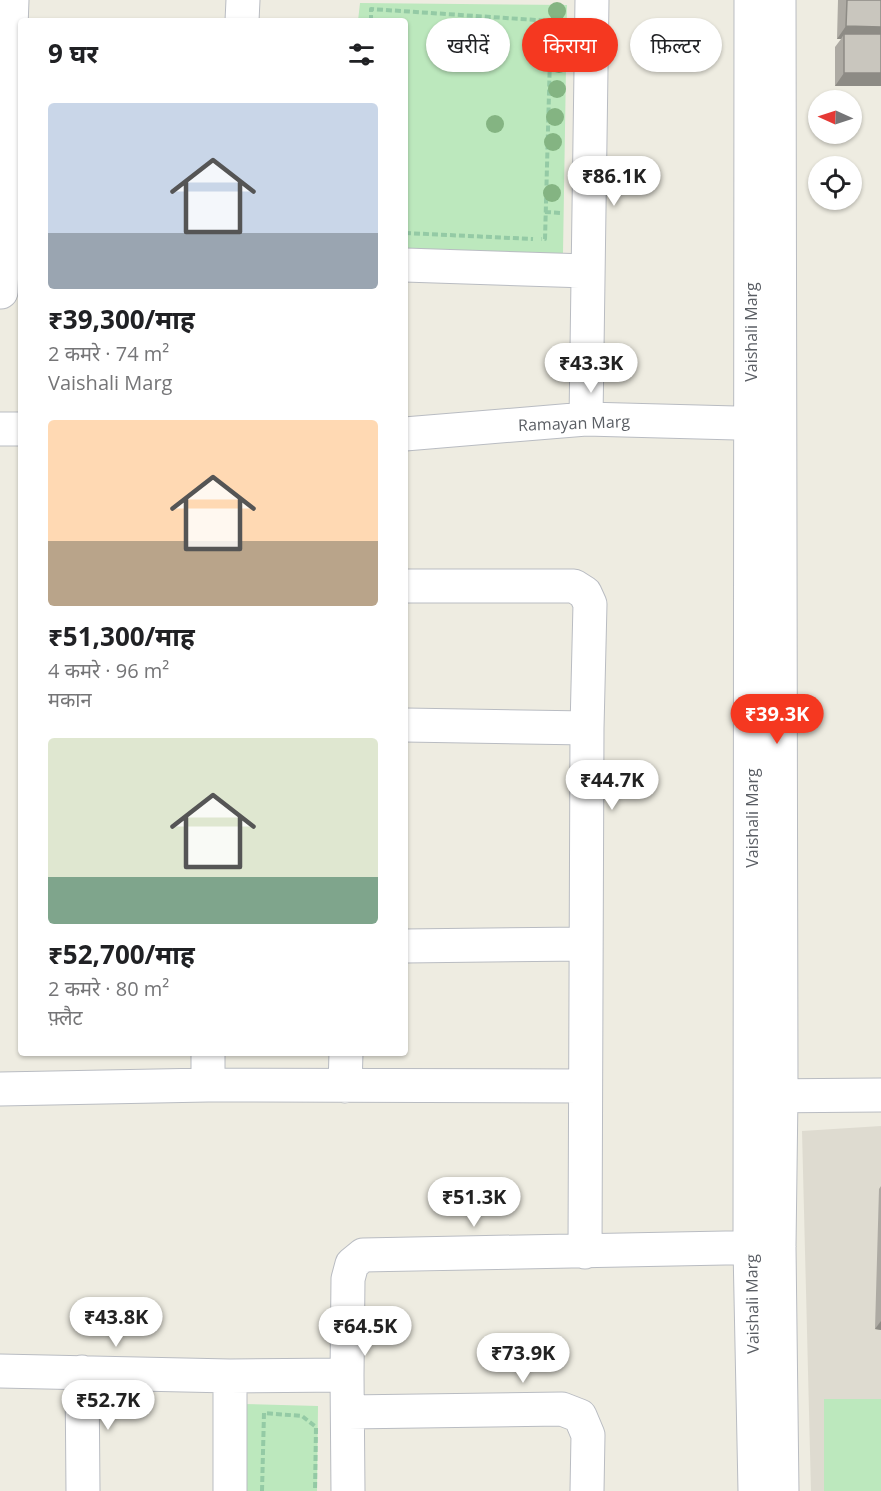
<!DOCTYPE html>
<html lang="hi">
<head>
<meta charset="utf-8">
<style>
	body { margin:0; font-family:"Open Sans","Noto Sans Devanagari",sans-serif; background:#f6f6f6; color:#202124; height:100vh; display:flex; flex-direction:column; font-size:22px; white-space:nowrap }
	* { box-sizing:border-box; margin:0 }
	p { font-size:20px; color:#757577 }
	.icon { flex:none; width:33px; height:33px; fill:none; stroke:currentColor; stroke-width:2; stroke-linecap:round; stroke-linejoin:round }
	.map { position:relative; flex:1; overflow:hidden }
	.drawer { position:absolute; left:18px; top:18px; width:390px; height:1038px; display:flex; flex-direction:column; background:#fff; border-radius:6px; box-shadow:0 2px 4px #0004 }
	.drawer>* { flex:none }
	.top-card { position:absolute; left:426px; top:18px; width:364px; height:54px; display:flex; gap:12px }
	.needle { width:39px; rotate:273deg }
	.tools { position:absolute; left:808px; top:90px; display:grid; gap:12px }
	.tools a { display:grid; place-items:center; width:54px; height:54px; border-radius:50%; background:#fff; box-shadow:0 2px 4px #0004; font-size:30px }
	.price { position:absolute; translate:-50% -51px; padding:0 14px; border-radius:21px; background:#fff; color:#222; font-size:20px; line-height:39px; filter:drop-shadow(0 2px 3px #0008) }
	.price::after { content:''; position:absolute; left:50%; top:36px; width:18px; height:14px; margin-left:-9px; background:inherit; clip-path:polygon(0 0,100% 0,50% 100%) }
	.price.on { background:#f53820; color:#fff }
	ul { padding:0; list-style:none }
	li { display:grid; align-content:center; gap:12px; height:318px; padding:0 30px }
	li span { display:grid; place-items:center; height:186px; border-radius:6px; color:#555 }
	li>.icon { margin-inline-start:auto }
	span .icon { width:108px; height:108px; fill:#fffc; stroke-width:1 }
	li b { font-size:26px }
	h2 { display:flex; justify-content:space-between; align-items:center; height:72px; padding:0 30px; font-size:26px }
	.pill { padding:0 21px; border-radius:27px; background:#fff; box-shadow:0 2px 4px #0004; font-size:21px; line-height:54px }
	.pill.on { background:#f53820; color:#fff }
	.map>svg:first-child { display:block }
</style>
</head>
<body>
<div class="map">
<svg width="881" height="1491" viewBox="0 0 881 1491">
	<rect width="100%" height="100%" fill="#eeece1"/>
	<!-- education -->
	<path fill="#dedbd0" d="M 881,1126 L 881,1491 L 811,1491 L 802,1131 Z"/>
	<!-- green -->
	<path fill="#bce8bd" d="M 360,3 L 567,5 L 563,253 L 405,254 L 405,21 L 358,21 Z
		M 824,1399 L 881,1399 L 881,1491 L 824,1491 Z
		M 243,1404 L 318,1406 L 317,1491 L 242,1491 Z"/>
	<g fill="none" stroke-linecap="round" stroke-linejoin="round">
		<defs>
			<path id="minor" d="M 751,0 L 750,1248 L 755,1491
				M 779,0 L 781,1095 L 779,1247 L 782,1491
				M 242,21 L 243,0
				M 405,265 L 587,271
				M 1,292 L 12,0
				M 586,419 L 592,0
				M 0,429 L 21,429
				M 405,434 L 586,419 L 772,424
				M 405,586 L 574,586 L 585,593 L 590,604 L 587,728 L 585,1252
				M 405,725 L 587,728
				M 405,946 L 586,944
				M 208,1053 L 208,1085
				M 345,1086 L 346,1053
				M 0,1089 L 208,1085 L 584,1086
				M 760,1096 L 881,1095
				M 0,1371 L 230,1376 L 347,1375 L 348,1491
				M 82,1372 L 83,1491
				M 347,1375 L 348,1279 L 352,1264 L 363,1255 L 772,1247
				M 348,1412 L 562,1409 L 580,1416 L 588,1435 L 587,1491
				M 230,1491 L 230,1376"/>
		</defs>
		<!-- minor casing -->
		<use href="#minor" stroke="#b9bcc2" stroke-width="35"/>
		<!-- path -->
		<path stroke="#94caa5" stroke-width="4" stroke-dasharray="6 3" stroke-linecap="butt" d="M 371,21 L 371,9 L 551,21 L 545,239 L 541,239
			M 545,212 L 562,213
			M 405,233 L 533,239
			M 262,1491 L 264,1413 L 302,1416 L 316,1427 L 315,1491"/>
		<!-- minor -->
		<use href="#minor" stroke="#fff" stroke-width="33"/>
	</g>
	<!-- trees -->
	<g fill="#84b482">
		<circle cx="557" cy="11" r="9"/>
		<circle cx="558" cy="33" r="9"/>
		<circle cx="444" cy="38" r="9"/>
		<circle cx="559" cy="64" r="9"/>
		<circle cx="557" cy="89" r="9"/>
		<circle cx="555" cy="117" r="9"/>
		<circle cx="495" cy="124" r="9"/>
		<circle cx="553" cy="142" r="9"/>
		<circle cx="552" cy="193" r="9"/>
	</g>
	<!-- wall -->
	<path fill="#adaaa3" d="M 838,0 L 881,0 L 881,86 L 835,86 L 835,47 L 841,39 L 837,39 Z
		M 881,1186 L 881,1330 L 875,1329 L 879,1189 Z"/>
	<!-- shaded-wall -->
	<path fill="#8d8b85" d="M 846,26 L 881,27 L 881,39 L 844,34 L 841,39 L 837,39 Z
		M 844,73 L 881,73 L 881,86 L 835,86 Z
		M 881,1321 L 881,1330 L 875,1329 Z"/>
	<!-- building -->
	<path fill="#c9c6be" stroke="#8d8b85" stroke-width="1.5" d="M 847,0 L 881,0 L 881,27 L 846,26 Z
		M 844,34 L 881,34 L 881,73 L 844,73 Z"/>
	<g text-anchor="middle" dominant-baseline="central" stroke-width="5" stroke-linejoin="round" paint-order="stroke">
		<!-- street labels -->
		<g font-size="16" fill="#5a5e64" stroke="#fff">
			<text transform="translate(751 332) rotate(-90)">Vaishali Marg</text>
			<text transform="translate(574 423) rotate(-2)">Ramayan Marg</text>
			<text transform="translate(752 818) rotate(-90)">Vaishali Marg</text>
			<text transform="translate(752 1304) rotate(-91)">Vaishali Marg</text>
		</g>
	</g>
</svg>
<div class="tools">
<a><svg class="needle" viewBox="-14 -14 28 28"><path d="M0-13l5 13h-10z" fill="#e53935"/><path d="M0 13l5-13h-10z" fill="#757577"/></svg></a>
<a><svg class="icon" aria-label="locate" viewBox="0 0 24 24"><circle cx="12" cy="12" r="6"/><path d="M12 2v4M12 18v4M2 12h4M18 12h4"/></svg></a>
</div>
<b class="price" style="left:614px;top:207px">₹86.1K</b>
<b class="price" style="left:591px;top:394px">₹43.3K</b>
<b class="price on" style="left:777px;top:745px">₹39.3K</b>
<b class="price" style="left:612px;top:811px">₹44.7K</b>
<b class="price" style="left:474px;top:1228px">₹51.3K</b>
<b class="price" style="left:116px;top:1348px">₹43.8K</b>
<b class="price" style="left:365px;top:1357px">₹64.5K</b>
<b class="price" style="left:523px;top:1384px">₹73.9K</b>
<b class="price" style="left:108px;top:1431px">₹52.7K</b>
<div class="top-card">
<a class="pill">खरीदें</a>
<a class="pill on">किराया</a>
<a class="pill">फ़िल्टर</a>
</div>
<section class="drawer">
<h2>9 घर<svg class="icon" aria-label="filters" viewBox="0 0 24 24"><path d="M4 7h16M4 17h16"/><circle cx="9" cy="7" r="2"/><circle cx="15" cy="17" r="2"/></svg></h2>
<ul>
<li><span style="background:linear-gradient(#c9d6e8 70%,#9aa5b1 0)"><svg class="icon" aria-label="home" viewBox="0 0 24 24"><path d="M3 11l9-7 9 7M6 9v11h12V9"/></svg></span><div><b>₹39,300/माह</b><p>2 कमरे · 74 m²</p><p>Vaishali Marg</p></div></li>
<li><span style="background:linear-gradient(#ffd9b3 65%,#b9a48a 0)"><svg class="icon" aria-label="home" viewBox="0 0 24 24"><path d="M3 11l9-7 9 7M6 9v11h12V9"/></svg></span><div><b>₹51,300/माह</b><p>4 कमरे · 96 m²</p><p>मकान</p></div></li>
<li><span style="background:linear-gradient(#dfe7d0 75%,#7fa58c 0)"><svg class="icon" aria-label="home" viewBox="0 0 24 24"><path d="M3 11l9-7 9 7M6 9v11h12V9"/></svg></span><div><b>₹52,700/माह</b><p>2 कमरे · 80 m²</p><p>फ़्लैट</p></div></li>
</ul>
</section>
</div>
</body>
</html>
